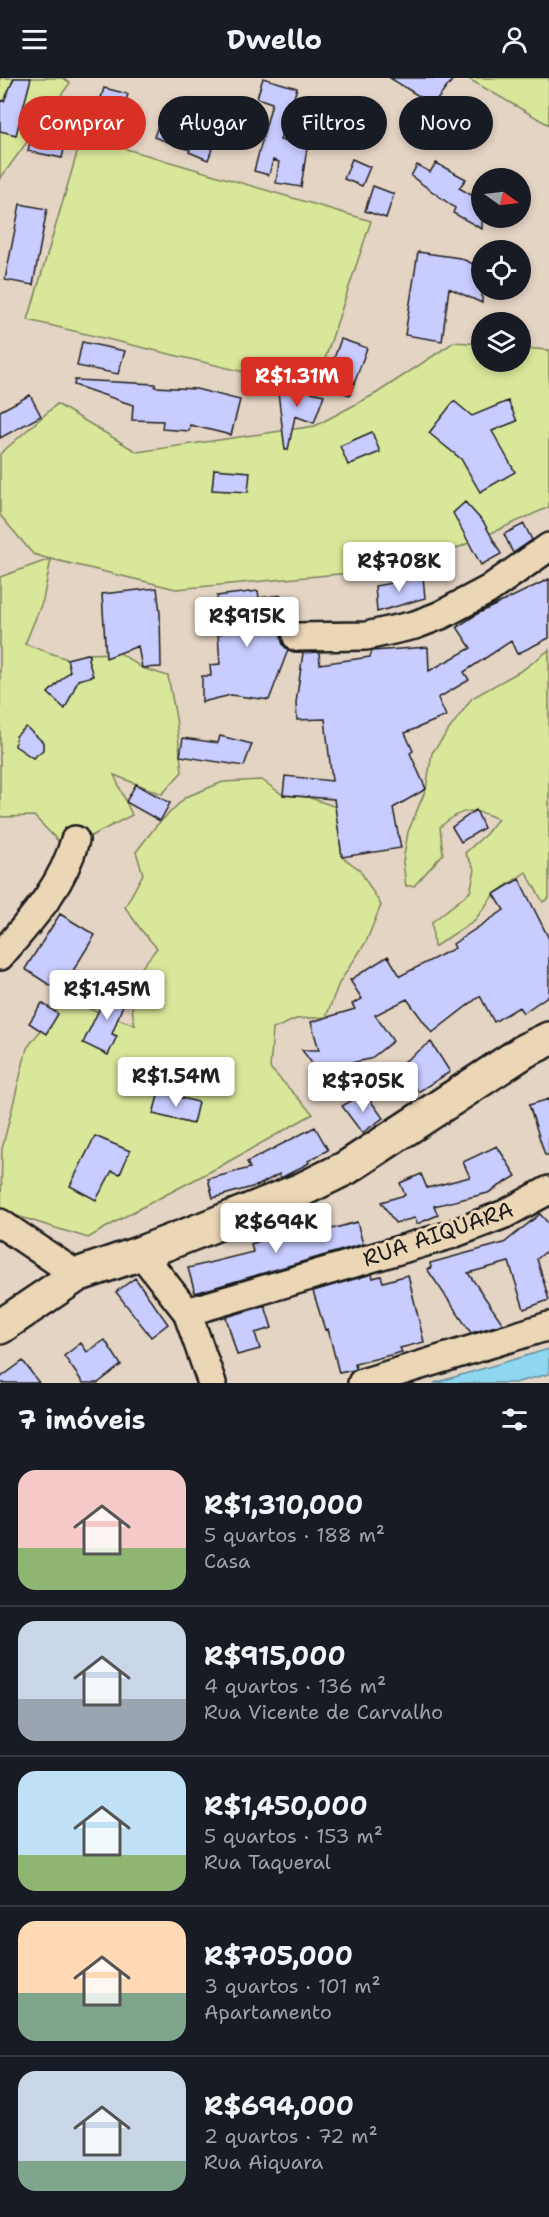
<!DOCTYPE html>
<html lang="pt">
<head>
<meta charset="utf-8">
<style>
	body { margin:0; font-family:"Shantell Sans",sans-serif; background:#20242c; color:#f1f3f6; height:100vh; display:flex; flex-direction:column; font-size:22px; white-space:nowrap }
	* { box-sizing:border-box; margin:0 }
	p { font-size:20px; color:#9ea1a6 }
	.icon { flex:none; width:33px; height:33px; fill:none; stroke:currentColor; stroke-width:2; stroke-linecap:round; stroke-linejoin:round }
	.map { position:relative; height:1305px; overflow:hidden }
	.panel { display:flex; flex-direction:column; background:#171b24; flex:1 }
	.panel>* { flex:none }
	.guide { position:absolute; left:18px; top:18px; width:513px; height:54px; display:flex; gap:12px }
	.needle { width:39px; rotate:104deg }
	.controls { position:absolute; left:471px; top:90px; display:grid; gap:12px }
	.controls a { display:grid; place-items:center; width:60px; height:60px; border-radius:50%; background:#171b24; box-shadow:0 3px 9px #0003; font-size:30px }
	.price { position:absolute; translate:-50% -51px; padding:0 14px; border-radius:6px; background:#fff; color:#222; font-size:20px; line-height:39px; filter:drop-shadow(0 2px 3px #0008) }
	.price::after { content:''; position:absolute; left:50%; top:36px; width:18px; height:14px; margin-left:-9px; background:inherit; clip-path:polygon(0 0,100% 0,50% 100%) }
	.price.selected { background:#d93025; color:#fff }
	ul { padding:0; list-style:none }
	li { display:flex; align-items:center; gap:18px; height:150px; padding:0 18px }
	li+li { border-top:2px solid #363941 }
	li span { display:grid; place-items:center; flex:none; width:168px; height:120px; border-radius:18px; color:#555 }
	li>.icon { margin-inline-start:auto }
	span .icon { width:72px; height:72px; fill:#fffc; stroke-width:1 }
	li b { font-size:26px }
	h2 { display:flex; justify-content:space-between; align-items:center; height:72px; padding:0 18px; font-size:26px }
	.chip { padding:0 21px; border-radius:27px; background:#171b24; box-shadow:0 3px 9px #0003; font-size:21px; line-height:54px }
	.chip.selected { background:#d93025; color:#fff }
	header { display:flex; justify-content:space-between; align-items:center; height:78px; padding:0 18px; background:#171b24; font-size:27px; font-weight:700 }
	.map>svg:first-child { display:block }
</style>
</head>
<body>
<header><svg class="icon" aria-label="menu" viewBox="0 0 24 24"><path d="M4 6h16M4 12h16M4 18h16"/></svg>Dwello<svg class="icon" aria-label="person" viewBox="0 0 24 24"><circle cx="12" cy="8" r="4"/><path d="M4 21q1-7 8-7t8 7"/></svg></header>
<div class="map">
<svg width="549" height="1305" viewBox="0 0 549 1305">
	<rect width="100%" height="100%" fill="#e4d4c4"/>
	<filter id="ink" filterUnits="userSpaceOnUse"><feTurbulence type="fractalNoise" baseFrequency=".0167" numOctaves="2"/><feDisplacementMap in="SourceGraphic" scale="12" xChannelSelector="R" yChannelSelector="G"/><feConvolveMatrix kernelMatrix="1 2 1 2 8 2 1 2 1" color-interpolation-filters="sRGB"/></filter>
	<g filter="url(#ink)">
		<!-- green -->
		<path fill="#d9e79a" stroke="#7a825b" stroke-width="1.5" d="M 0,0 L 63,0 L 70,5 L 0,101 Z
			M 467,0 L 549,0 L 549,47 Z
			M 82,58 L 371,143 L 315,311 L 28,242 Z
			M 454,264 L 481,266 L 482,284 L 520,284 L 521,270 L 549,272 L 549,429 L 415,489 L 176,511 L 51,481 L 43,522 L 25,566 L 67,581 L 87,576 L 120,575 L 142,590 L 168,598 L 176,640 L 182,694 L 162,716 L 114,697 L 132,737 L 66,771 L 34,738 L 3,739 L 0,738 L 0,499 L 50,481 L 33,476 L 0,437 L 0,376 L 57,326 L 137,374 L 315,348 L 377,315 Z
			M 549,572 L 549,820 L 543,824 L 526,794 L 494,816 L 475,842 L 434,869 L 432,844 L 470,814 L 475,792 L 465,775 L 486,756 L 498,741 C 473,729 461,730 440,749 L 443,776 L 414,808 L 406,808 L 403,784 L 408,754 L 426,711 L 432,675 L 472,620 L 524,591 Z
			M 262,702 L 283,717 L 308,719 L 336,729 L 342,779 L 359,791 L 381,827 L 366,864 L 339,905 L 326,939 L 296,941 L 273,951 L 270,990 L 313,1036 L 217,1090 L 131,1135 L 88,1160 L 1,1133 L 2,1071 L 27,970 L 64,922 L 135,947 C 126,906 132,902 157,870 L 141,852 L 125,829 L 143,796 L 136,774 L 156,748 L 186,719 L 223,704 Z"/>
		<!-- water -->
		<path fill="#8fd7f0" stroke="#618c9b" stroke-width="1.5" d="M 549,1271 L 549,1296 L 514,1305 L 434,1305 Z"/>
		<!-- building -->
		<path fill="#c8ccff" stroke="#1c1c1c" stroke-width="1.5" d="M 14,0 L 31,0 L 16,57 L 0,53 L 0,22 L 4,23 Z
			M 263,0 L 297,10 L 280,62 L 307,70 L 301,109 L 276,105 L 279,84 L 273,82 L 269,97 L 254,93 L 272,25 L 257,20 Z
			M 390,0 L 454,0 L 433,27 Z
			M 104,10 L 128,16 L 119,47 L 95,40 Z
			M 162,37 L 218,55 L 208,82 L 189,74 L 190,72 L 154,59 Z
			M 33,51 L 67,58 L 62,80 L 28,73 Z
			M 352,81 L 370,89 L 362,108 L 344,101 Z
			M 436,85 L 466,101 L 459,110 L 482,123 L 482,151 L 453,135 L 455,130 L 411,98 L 417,87 L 430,94 Z
			M 373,108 L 394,116 L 386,140 L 365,133 Z
			M 20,126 L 47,131 L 33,207 L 5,202 Z
			M 418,174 L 460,180 L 482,190 L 482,225 L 449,210 L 442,263 L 405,257 Z
			M 341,261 L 367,270 L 350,317 L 324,308 Z
			M 82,264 L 125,273 L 118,296 L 77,288 Z
			M 75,302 L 155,306 L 155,309 L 196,311 L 240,322 L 231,357 L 190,347 L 189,353 L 162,351 L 163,343 L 132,342 L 133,327 L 74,307 Z
			M 277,306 L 324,317 L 314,345 L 295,338 L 288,372 L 285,372 Z
			M 30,317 L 41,338 L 0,360 L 0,333 Z
			M 454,323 L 472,338 L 508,323 L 517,343 L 492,353 L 515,394 L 480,414 L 461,381 L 429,355 Z
			M 372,354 L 380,374 L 348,387 L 340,368 Z
			M 214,391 L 250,394 L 248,414 L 212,412 Z
			M 465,424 L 484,445 L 501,476 L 481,487 L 453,435 Z
			M 524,446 L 532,462 L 513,475 L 504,456 Z
			M 423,499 L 425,520 L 377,534 L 375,508 Z
			M 549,501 L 549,560 L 517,576 L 511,563 L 464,594 L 469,602 L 438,620 L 446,638 L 405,655 L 413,673 L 410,675 L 426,711 L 393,730 L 401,770 L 342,779 L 334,721 L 283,717 L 285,698 L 332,703 L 325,641 L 297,642 L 296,625 L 303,575 L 319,574 L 320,586 L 370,579 L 372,573 L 428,569 L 429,593 L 471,570 L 457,549 L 477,536 Z
			M 157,510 L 160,535 L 161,589 L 142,590 L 138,568 L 106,580 L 102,516 Z
			M 258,513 L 259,520 L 281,517 L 281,560 L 283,567 L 288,572 L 269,622 L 231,617 L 202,624 L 202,598 L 211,598 L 210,587 L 220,586 L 218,556 L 221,556 L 217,518 Z
			M 87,576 L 90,577 L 88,581 L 93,598 L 78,602 L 65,631 L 48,615 L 70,593 L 67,581 Z
			M 26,649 L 43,664 L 43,672 L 33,680 L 15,668 L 16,658 Z
			M 220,658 L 252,666 L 244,688 L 180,678 L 183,660 L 218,665 Z
			M 136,706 L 170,725 L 160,743 L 126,724 Z
			M 476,732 L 484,750 L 461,764 L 452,749 Z
			M 519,801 L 549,861 L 549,917 L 523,935 L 519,929 L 494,944 L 480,918 L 432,955 L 407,921 L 375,937 L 393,963 L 370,981 L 317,992 L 302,972 L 319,972 L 311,944 L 355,931 L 352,926 L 362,921 L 350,902 L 388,878 L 400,898 L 455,870 L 453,866 L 504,832 L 494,816 Z
			M 60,836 L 95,857 L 60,914 L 25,891 Z
			M 111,907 L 129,911 L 112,956 L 117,958 L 108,977 L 83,965 Z
			M 42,925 L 58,936 L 46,956 L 29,945 Z
			M 431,964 L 450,994 L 418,1014 L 401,986 Z
			M 159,1014 L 198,1024 L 193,1046 L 153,1036 Z
			M 365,1015 L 383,1040 L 362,1055 L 342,1028 Z
			M 549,1021 L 549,1077 L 545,1077 L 529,1027 Z
			M 315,1049 L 328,1072 L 308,1083 L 309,1085 L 281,1100 L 279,1096 L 259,1107 L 213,1120 L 208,1101 L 250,1090 L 247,1084 Z
			M 95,1058 L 130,1073 L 120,1096 L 112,1093 L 96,1122 L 70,1108 Z
			M 497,1068 L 516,1098 L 488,1115 L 434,1128 L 438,1137 L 417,1146 L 415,1140 L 395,1145 L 381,1124 L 405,1117 L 400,1105 L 421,1096 L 427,1110 L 470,1099 L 463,1084 Z
			M 540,1136 L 549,1146 L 549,1171 L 537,1181 L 549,1222 L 524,1231 L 509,1184 L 468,1195 L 503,1246 L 471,1255 L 427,1191 L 431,1190 L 430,1185 L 504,1165 Z
			M 288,1143 L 291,1155 L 326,1146 L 328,1152 L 357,1144 L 363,1166 L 195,1215 L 188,1190 L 253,1174 L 251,1166 L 272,1159 L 269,1149 Z
			M 372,1196 L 373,1200 L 381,1198 L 383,1204 L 408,1197 L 424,1264 L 400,1270 L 402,1274 L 355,1286 L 356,1291 L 354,1292 L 339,1295 L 328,1251 L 325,1252 L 313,1213 Z
			M 135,1200 L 168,1246 L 151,1259 L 116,1214 Z
			M 265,1228 L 272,1250 L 255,1255 L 260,1271 L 237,1277 L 226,1239 Z
			M 105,1262 L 121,1287 L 98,1305 L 83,1305 L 64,1278 L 81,1265 L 87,1274 Z
			M 23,1283 L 39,1305 L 0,1305 L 0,1300 Z"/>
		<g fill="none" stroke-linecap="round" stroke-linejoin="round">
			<defs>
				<path id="minor" d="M 297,559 L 366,558 L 415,547 L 441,537 L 488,512 L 549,469
					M 0,878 C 30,843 63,808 75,762
					M 0,1145 L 77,1197
					M 141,1175 L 187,1234 L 212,1305
					M 187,1234 L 450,1157 L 505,1136 L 549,1112
					M 362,1305 L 549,1248"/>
				<path id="major" d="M 0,1249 L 77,1197 L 141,1175 L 201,1152 L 301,1112 L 346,1090 L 526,972 L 549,961"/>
			</defs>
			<!-- minor casing -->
			<use href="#minor" stroke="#1c1c1c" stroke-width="32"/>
			<!-- major casing -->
			<use href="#major" stroke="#1c1c1c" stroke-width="38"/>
			<!-- minor -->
			<use href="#minor" stroke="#ebd6b5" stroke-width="27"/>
			<!-- major -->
			<use href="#major" stroke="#ebd6b5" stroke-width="33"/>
		</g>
	</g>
	<g text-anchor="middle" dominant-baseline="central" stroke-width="6" stroke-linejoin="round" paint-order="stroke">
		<!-- street labels -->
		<g font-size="22" fill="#1c1c1c" stroke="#ebd6b5">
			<text transform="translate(438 1156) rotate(-19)">RUA AIQUARA</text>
		</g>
	</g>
</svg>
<div class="controls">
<a><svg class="needle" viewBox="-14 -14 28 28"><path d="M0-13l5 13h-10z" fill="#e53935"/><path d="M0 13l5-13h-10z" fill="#9ea1a6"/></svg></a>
<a><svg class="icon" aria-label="locate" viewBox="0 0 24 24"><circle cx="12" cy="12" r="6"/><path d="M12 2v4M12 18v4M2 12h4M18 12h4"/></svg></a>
<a><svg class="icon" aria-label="layers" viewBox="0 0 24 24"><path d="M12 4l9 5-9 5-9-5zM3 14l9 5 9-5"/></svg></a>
</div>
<b class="price selected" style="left:297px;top:330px">R$1.31M</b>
<b class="price" style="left:399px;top:515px">R$708K</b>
<b class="price" style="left:247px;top:570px">R$915K</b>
<b class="price" style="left:107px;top:943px">R$1.45M</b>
<b class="price" style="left:176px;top:1030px">R$1.54M</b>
<b class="price" style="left:363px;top:1035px">R$705K</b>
<b class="price" style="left:276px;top:1176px">R$694K</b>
<div class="guide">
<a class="chip selected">Comprar</a>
<a class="chip">Alugar</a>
<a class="chip">Filtros</a>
<a class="chip">Novo</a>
</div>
</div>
<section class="panel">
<h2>7 imóveis<svg class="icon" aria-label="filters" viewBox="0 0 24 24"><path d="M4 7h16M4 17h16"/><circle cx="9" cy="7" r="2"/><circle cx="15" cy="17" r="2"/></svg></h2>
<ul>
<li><span style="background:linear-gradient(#f6c9c9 65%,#8fb573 0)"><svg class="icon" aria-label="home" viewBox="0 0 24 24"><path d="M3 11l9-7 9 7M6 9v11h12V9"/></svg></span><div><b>R$1,310,000</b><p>5 quartos · 188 m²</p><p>Casa</p></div></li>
<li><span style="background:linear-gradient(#c9d6e8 65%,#9aa5b1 0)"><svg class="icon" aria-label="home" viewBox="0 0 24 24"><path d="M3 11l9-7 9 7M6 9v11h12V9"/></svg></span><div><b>R$915,000</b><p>4 quartos · 136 m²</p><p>Rua Vicente de Carvalho</p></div></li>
<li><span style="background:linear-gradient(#bfe0f5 70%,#8fb573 0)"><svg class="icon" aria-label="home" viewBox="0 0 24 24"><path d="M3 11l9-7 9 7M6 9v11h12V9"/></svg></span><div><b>R$1,450,000</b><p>5 quartos · 153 m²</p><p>Rua Taqueral</p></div></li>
<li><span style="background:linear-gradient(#ffd9b3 60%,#7fa58c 0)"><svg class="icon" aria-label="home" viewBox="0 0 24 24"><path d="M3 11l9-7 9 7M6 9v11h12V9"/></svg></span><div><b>R$705,000</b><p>3 quartos · 101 m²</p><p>Apartamento</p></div></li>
<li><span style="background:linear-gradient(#c9d6e8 75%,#7fa58c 0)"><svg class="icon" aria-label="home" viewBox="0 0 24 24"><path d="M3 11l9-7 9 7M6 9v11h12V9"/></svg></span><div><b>R$694,000</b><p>2 quartos · 72 m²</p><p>Rua Aiquara</p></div></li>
</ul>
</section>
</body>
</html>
